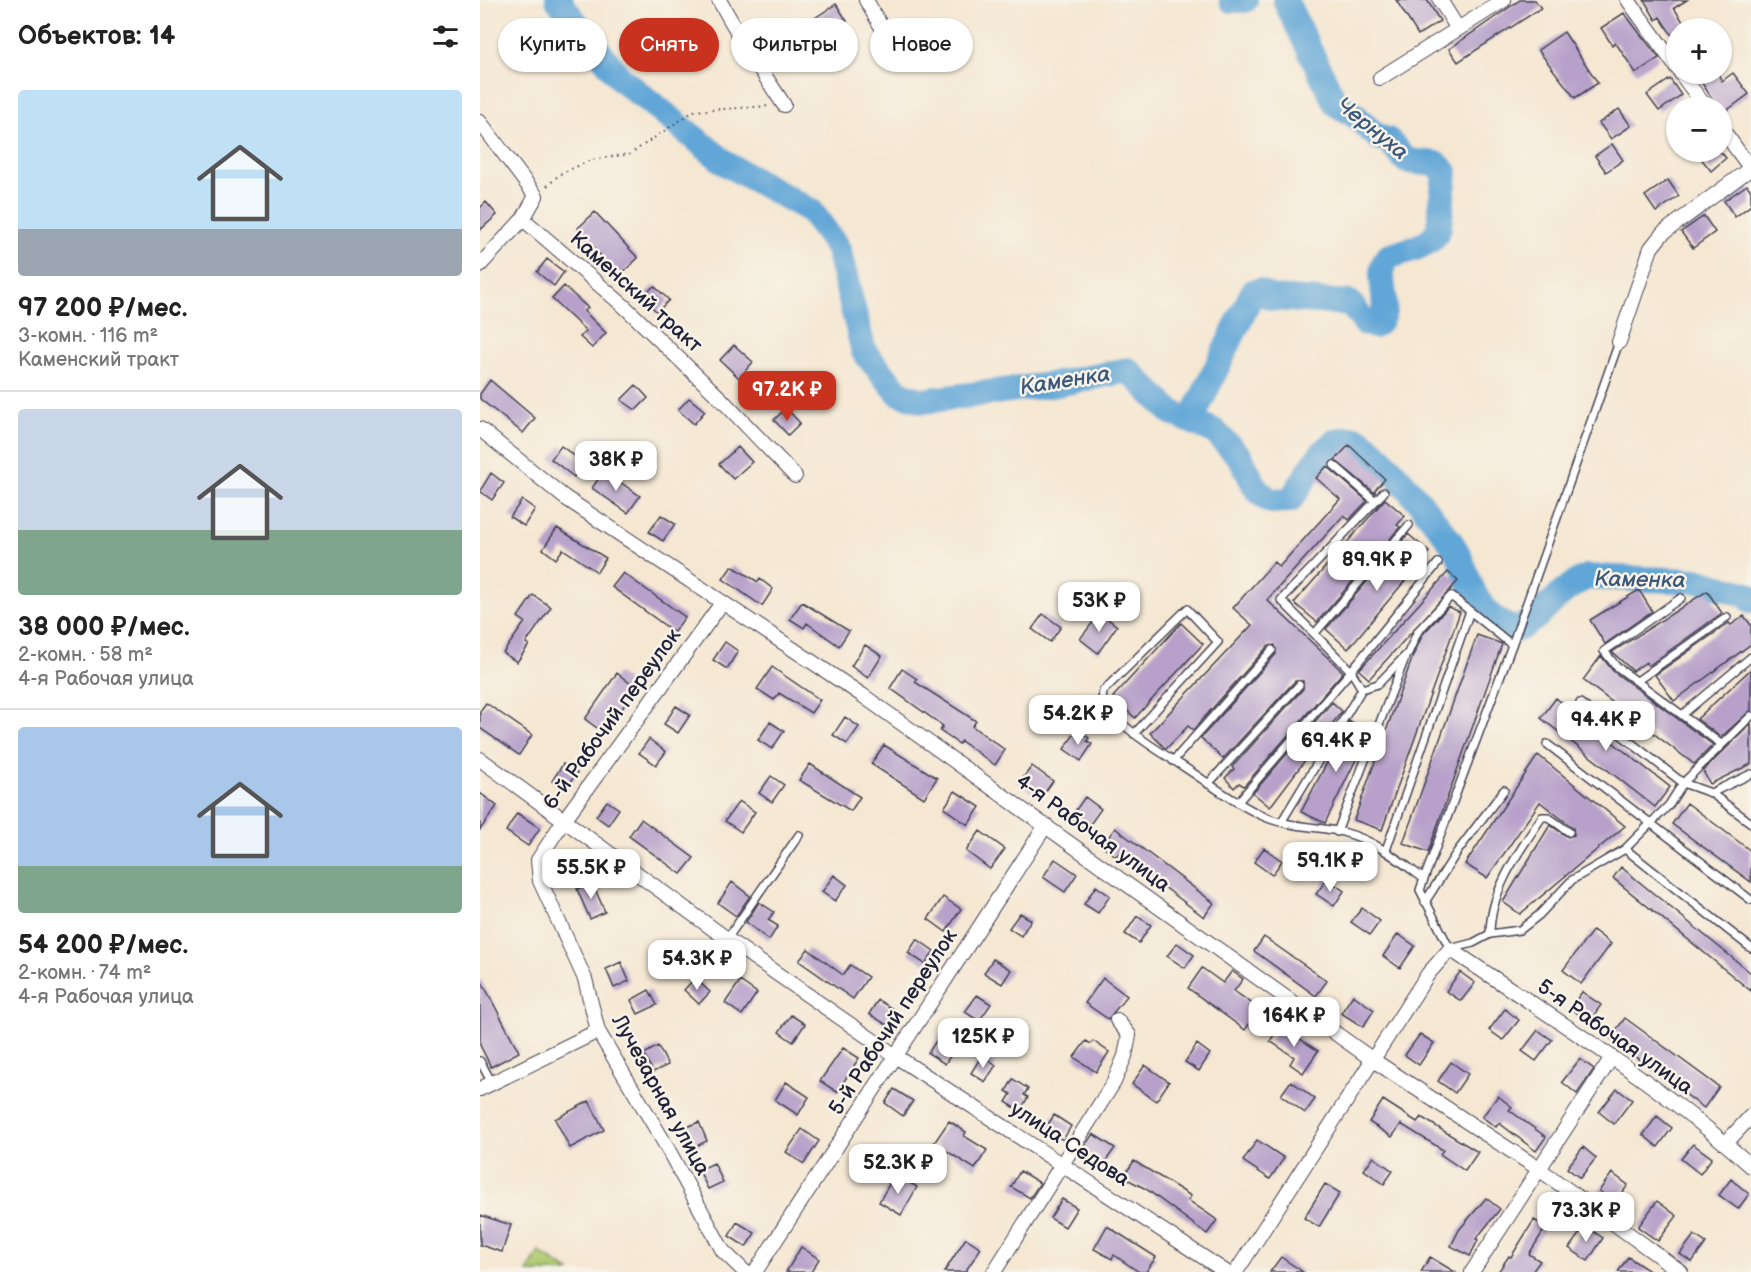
<!DOCTYPE html>
<html lang="ru">
<head>
<meta charset="utf-8">
<style>
	body { margin:0; font-family:"Balsamiq Sans",sans-serif; background:#f2f2f2; color:#222; height:100vh; display:flex; flex-direction:column; font-size:22px; white-space:nowrap }
	* { box-sizing:border-box; margin:0 }
	p { font-size:20px; color:#767676 }
	.icon { flex:none; width:33px; height:33px; fill:none; stroke:currentColor; stroke-width:2; stroke-linecap:round; stroke-linejoin:round }
	.map { position:relative; flex:1; overflow:hidden }
	.drawer { display:flex; flex-direction:column; background:#fff; width:480px }
	.drawer>* { flex:none }
	.banner { position:absolute; left:18px; top:18px; width:570px; height:54px; display:flex; gap:12px }
	.tools { position:absolute; left:1186px; top:18px; display:grid; gap:12px }
	.tools a { display:grid; place-items:center; width:66px; height:66px; border-radius:50%; background:#fff; box-shadow:0 2px 4px #0004; font-size:30px }
	.price { position:absolute; translate:-50% -51px; padding:0 14px; border-radius:12px; background:#fff; color:#222; font-size:20px; line-height:39px; filter:drop-shadow(0 2px 3px #0008) }
	.price::after { content:''; position:absolute; left:50%; top:36px; width:18px; height:14px; margin-left:-9px; background:inherit; clip-path:polygon(0 0,100% 0,50% 100%) }
	.price.current { background:#c8321e; color:#fff }
	ul { padding:0; list-style:none }
	li { display:grid; align-content:center; gap:12px; height:318px; padding:0 18px }
	li+li { border-top:2px solid #e0e0e0 }
	li span { display:grid; place-items:center; height:186px; border-radius:6px; color:#555 }
	li>.icon { margin-inline-start:auto }
	span .icon { width:108px; height:108px; fill:#fffc; stroke-width:1 }
	li b { font-size:26px }
	h2 { display:flex; justify-content:space-between; align-items:center; height:72px; padding:0 18px; font-size:26px }
	.pill { padding:0 21px; border-radius:27px; background:#fff; box-shadow:0 2px 4px #0004; font-size:21px; line-height:54px }
	.pill.current { background:#c8321e; color:#fff }
	main { display:flex; flex:1; min-height:0 }
	.map>svg:first-child { display:block }
</style>
</head>
<body>
<main>
<section class="drawer">
<h2>Объектов: 14<svg class="icon" aria-label="filters" viewBox="0 0 24 24"><path d="M4 7h16M4 17h16"/><circle cx="9" cy="7" r="2"/><circle cx="15" cy="17" r="2"/></svg></h2>
<ul>
<li><span style="background:linear-gradient(#bfe0f5 75%,#9aa5b1 0)"><svg class="icon" aria-label="home" viewBox="0 0 24 24"><path d="M3 11l9-7 9 7M6 9v11h12V9"/></svg></span><div><b>97 200 ₽/мес.</b><p>3-комн. · 116 m²</p><p>Каменский тракт</p></div></li>
<li><span style="background:linear-gradient(#c9d6e8 65%,#7fa58c 0)"><svg class="icon" aria-label="home" viewBox="0 0 24 24"><path d="M3 11l9-7 9 7M6 9v11h12V9"/></svg></span><div><b>38 000 ₽/мес.</b><p>2-комн. · 58 m²</p><p>4-я Рабочая улица</p></div></li>
<li><span style="background:linear-gradient(#a9c7e8 75%,#7fa58c 0)"><svg class="icon" aria-label="home" viewBox="0 0 24 24"><path d="M3 11l9-7 9 7M6 9v11h12V9"/></svg></span><div><b>54 200 ₽/мес.</b><p>2-комн. · 74 m²</p><p>4-я Рабочая улица</p></div></li>
</ul>
</section>
<div class="map">
<svg width="1271" height="1272" viewBox="0 0 1271 1272">
	<rect width="100%" height="100%" fill="#f7f3e8"/>
	<filter id="ink" filterUnits="userSpaceOnUse"><feTurbulence type="fractalNoise" baseFrequency=".0167" numOctaves="2"/><feDisplacementMap in="SourceGraphic" scale="12" xChannelSelector="R" yChannelSelector="G"/><feConvolveMatrix kernelMatrix="1 2 1 2 8 2 1 2 1" color-interpolation-filters="sRGB"/></filter>
	<filter id="wash" filterUnits="userSpaceOnUse"><feTurbulence type="fractalNoise" baseFrequency=".008" numOctaves="4" result="noise"/><feDisplacementMap in="SourceGraphic" scale="24" xChannelSelector="R" yChannelSelector="G"/><feGaussianBlur stdDeviation="1.35" result="paint"/><feColorMatrix in="noise" values="0 0 0 0 0 0 0 0 0 0 0 0 0 0 0 0 0 1.4 0 .05"/><feComposite in="paint" operator="in"/></filter>
	<g filter="url(#wash)">
		<rect width="100%" height="100%" fill="#f5e7d2"/>
		<!-- green -->
		<path fill="#afca71" stroke="#687656" stroke-width="1.5" d="M 59,1252 L 91,1272 L 47,1272 Z"/>
		<g fill="none" stroke-linecap="round" stroke-linejoin="round">
			<!-- river -->
			<path stroke="#61a6d7" stroke-width="26" d="M 78,0 L 141,79 L 248,165 L 331,211 L 358,249 L 384,352 L 419,393 L 443,401 L 577,384 L 648,370 L 691,412 L 734,431 L 760,457 L 777,490 L 790,501 L 810,500 C 824,483 835,455 855,442 C 859,440 873,438 877,439 C 893,442 967,534 977,552 C 987,570 989,590 1002,606 C 1011,618 1022,625 1035,630 C 1063,619 1075,591 1107,577 L 1219,581 L 1265,594 L 1271,600
				M 752,0 L 765,0
				M 711,421 L 773,292 L 778,291 L 793,298 L 870,303 L 885,323 L 894,326 C 918,310 891,276 908,257 C 925,250 954,247 959,227 L 965,172 L 957,164 L 927,161 L 908,140 L 898,137 L 873,114 L 856,104 L 805,0"/>
		</g>
		<g id="blocks">
			<!-- building -->
			<path fill="#b7a1ca" d="M 916,0 L 947,0 L 960,21 L 938,35 Z
				M 1040,0 L 1055,0 L 1061,8 L 978,62 L 969,49 Z
				M 1164,0 L 1207,0 L 1194,8 L 1207,28 L 1197,28 L 1197,43 L 1180,17 L 1176,20 Z
				M 356,4 L 367,21 L 346,34 L 335,18 Z
				M 1144,13 L 1179,58 L 1156,73 L 1135,42 L 1132,45 L 1121,28 Z
				M 307,19 L 330,54 L 314,65 L 291,30 Z
				M 1084,32 L 1118,83 L 1095,98 L 1058,50 Z
				M 1253,73 L 1269,94 L 1242,114 L 1242,106 L 1237,106 L 1216,74 L 1238,74 L 1242,81 Z
				M 1190,79 L 1201,95 L 1179,111 L 1167,95 Z
				M 1139,109 L 1151,126 L 1131,139 L 1119,123 Z
				M 1132,144 L 1143,160 L 1126,172 L 1115,156 Z
				M 1216,152 L 1241,152 L 1246,158 L 1231,171 Z
				M 1188,180 L 1199,196 L 1176,212 L 1165,196 Z
				M 1267,185 L 1271,191 L 1271,205 L 1255,217 L 1244,201 Z
				M 6,202 L 17,215 L 0,230 L 0,208 Z
				M 115,212 L 158,258 L 138,277 L 98,228 Z
				M 1224,216 L 1235,232 L 1213,248 L 1201,232 Z
				M 67,259 L 84,272 L 74,286 L 57,272 Z
				M 84,286 L 108,308 L 104,311 L 126,333 L 112,348 L 100,337 L 106,331 L 72,299 Z
				M 174,286 L 189,300 L 177,312 L 162,297 Z
				M 254,345 L 273,362 L 259,378 L 240,360 Z
				M 292,378 L 306,393 L 294,404 L 280,389 Z
				M 10,380 L 55,418 L 43,433 L 0,399 L 0,394 Z
				M 156,385 L 168,398 L 156,410 L 141,400 Z
				M 209,398 L 225,411 L 214,424 L 198,410 Z
				M 306,408 L 320,423 L 308,435 L 294,420 Z
				M 869,445 L 905,479 L 895,490 L 895,493 L 855,460 Z
				M 81,446 L 104,463 L 94,477 L 71,459 Z
				M 258,447 L 272,462 L 253,479 L 239,464 Z
				M 847,466 L 887,501 L 869,520 L 864,515 L 787,600 L 863,672 L 764,786 L 759,783 L 754,788 L 745,778 L 754,769 L 752,767 L 823,689 L 823,681 L 815,681 L 743,759 L 721,738 L 796,654 L 795,645 L 788,646 L 713,730 L 708,726 L 686,749 L 670,733 L 772,625 L 753,608 L 794,562 L 799,567 L 860,499 L 836,478 Z
				M 124,471 L 160,496 L 148,513 L 112,488 Z
				M 11,473 L 24,483 L 12,500 L 0,491 Z
				M 905,499 L 925,516 L 917,525 L 920,527 L 837,622 L 814,603 Z
				M 42,500 L 55,509 L 44,526 L 30,517 Z
				M 181,515 L 195,524 L 183,541 L 169,532 Z
				M 77,528 L 126,558 L 117,572 L 83,549 L 76,559 L 63,549 Z
				M 928,534 L 949,552 L 868,649 L 846,629 Z
				M 252,566 L 278,582 L 280,579 L 293,589 L 282,606 L 243,579 Z
				M 968,572 L 978,581 L 889,679 L 879,670 Z
				M 143,573 L 205,617 L 194,632 L 132,587 Z
				M 1159,590 L 1172,611 L 1125,644 L 1110,620 Z
				M 1227,591 L 1242,613 L 1168,666 L 1166,662 L 1153,671 L 1132,652 Z
				M 53,595 L 71,607 L 46,643 L 49,645 L 37,662 L 23,653 L 45,622 L 38,617 Z
				M 322,602 L 369,631 L 359,646 L 327,623 L 324,628 L 310,619 Z
				M 968,607 L 980,612 L 902,830 L 874,820 L 933,656 L 943,634 Z
				M 620,613 L 637,626 L 618,653 L 600,639 Z
				M 563,614 L 581,627 L 570,642 L 552,629 Z
				M 1264,616 L 1271,625 L 1271,644 L 1194,701 L 1175,675 L 1249,623 L 1251,625 Z
				M 701,623 L 723,644 L 655,718 L 633,697 Z
				M 997,635 L 1022,644 L 948,852 L 923,843 Z
				M 245,642 L 258,651 L 247,669 L 233,660 Z
				M 385,645 L 402,656 L 388,678 L 371,666 Z
				M 1121,656 L 1133,671 L 1233,745 L 1214,764 L 1103,680 Z
				M 292,667 L 340,700 L 331,713 L 299,693 L 294,700 L 277,689 Z
				M 422,669 L 437,679 L 435,682 L 496,721 L 492,726 L 525,750 L 515,765 L 481,741 L 479,744 L 460,731 L 463,726 L 410,688 Z
				M 1271,669 L 1271,710 L 1241,737 L 1217,719 Z
				M 137,673 L 156,688 L 125,734 L 105,719 Z
				M 1076,698 L 1190,787 L 1175,807 L 1061,718 Z
				M 852,702 L 862,711 L 790,807 L 773,793 Z
				M 6,703 L 52,735 L 39,755 L 0,728 L 0,711 Z
				M 196,706 L 210,715 L 198,733 L 184,724 Z
				M 365,717 L 379,727 L 367,744 L 353,735 Z
				M 869,721 L 890,731 L 845,823 L 821,812 Z
				M 290,722 L 304,731 L 292,749 L 278,740 Z
				M 1271,724 L 1271,764 L 1230,784 L 1223,771 Z
				M 597,730 L 609,738 L 607,741 L 612,744 L 601,761 L 584,749 Z
				M 169,739 L 186,752 L 176,765 L 159,753 Z
				M 404,745 L 457,778 L 444,798 L 391,764 Z
				M 1058,755 L 1145,826 L 1040,914 L 1023,902 L 1070,825 L 1088,837 L 1094,835 L 1093,828 L 1060,802 L 1007,878 L 985,864 Z
				M 83,764 L 97,773 L 85,790 L 72,781 Z
				M 330,764 L 380,797 L 371,811 L 319,780 Z
				M 552,766 L 573,781 L 561,798 L 539,783 Z
				M 291,776 L 304,785 L 292,802 L 279,793 Z
				M 475,791 L 500,807 L 488,825 L 464,808 Z
				M 0,793 L 17,806 L 0,830 Z
				M 605,797 L 621,809 L 606,830 L 590,818 Z
				M 127,801 L 139,809 L 128,825 L 116,816 Z
				M 259,801 L 275,812 L 261,832 L 245,821 Z
				M 1207,803 L 1271,851 L 1271,882 L 1192,824 Z
				M 37,813 L 60,828 L 48,846 L 26,831 Z
				M 161,819 L 214,858 L 201,874 L 149,836 Z
				M 635,828 L 734,903 L 724,917 L 639,853 L 636,856 L 622,846 Z
				M 500,831 L 525,849 L 510,869 L 486,851 Z
				M 784,848 L 802,861 L 792,875 L 774,862 Z
				M 575,859 L 597,874 L 585,892 L 563,877 Z
				M 1141,867 L 1271,973 L 1271,991 L 1133,878 Z
				M 354,875 L 367,885 L 355,901 L 342,892 Z
				M 847,879 L 864,891 L 854,906 L 836,894 Z
				M 112,882 L 125,912 L 110,919 L 97,889 Z
				M 252,882 L 270,896 L 256,916 L 238,903 Z
				M 616,886 L 630,896 L 618,913 L 604,904 Z
				M 463,897 L 481,909 L 466,932 L 448,919 Z
				M 279,902 L 294,912 L 288,920 L 298,926 L 289,940 L 266,922 Z
				M 882,908 L 900,921 L 890,935 L 871,922 Z
				M 540,913 L 551,920 L 541,936 L 529,928 Z
				M 657,916 L 671,925 L 659,943 L 645,934 Z
				M 1113,930 L 1131,944 L 1101,984 L 1083,970 Z
				M 918,934 L 935,946 L 920,968 L 903,956 Z
				M 784,937 L 847,981 L 836,996 L 774,951 Z
				M 437,939 L 454,951 L 445,964 L 428,953 Z
				M 697,943 L 714,955 L 705,968 L 687,956 Z
				M 328,949 L 363,975 L 370,965 L 388,977 L 373,999 L 319,961 Z
				M 513,959 L 531,970 L 522,984 L 504,973 Z
				M 141,962 L 149,981 L 134,988 L 126,969 Z
				M 722,968 L 743,983 L 752,971 L 763,979 L 754,991 L 780,1009 L 765,1030 L 708,988 Z
				M 980,972 L 995,983 L 981,1001 L 966,991 Z
				M 0,978 L 39,1052 L 11,1067 L 0,1045 Z
				M 215,978 L 230,992 L 219,1004 L 204,990 Z
				M 623,978 L 647,996 L 628,1019 L 605,1003 Z
				M 260,981 L 277,993 L 262,1015 L 245,1003 Z
				M 169,990 L 177,1005 L 158,1014 L 151,1000 Z
				M 1102,992 L 1121,1005 L 1109,1022 L 1090,1008 Z
				M 497,995 L 511,1004 L 499,1021 L 485,1012 Z
				M 873,995 L 894,1010 L 883,1027 L 861,1013 Z
				M 398,1000 L 416,1011 L 407,1025 L 389,1014 Z
				M 1025,1009 L 1039,1020 L 1023,1040 L 1009,1030 Z
				M 311,1015 L 325,1024 L 313,1042 L 299,1032 Z
				M 1145,1018 L 1239,1087 L 1224,1108 L 1130,1038 Z
				M 802,1023 L 816,1033 L 814,1035 L 838,1051 L 823,1073 L 810,1064 L 814,1057 L 790,1041 Z
				M 1058,1030 L 1072,1040 L 1056,1061 L 1042,1051 Z
				M 462,1032 L 479,1043 L 465,1064 L 448,1053 Z
				M 940,1034 L 954,1043 L 939,1065 L 925,1055 Z
				M 606,1041 L 611,1044 L 613,1041 L 629,1052 L 616,1072 L 594,1057 Z
				M 717,1044 L 730,1054 L 719,1071 L 705,1062 Z
				M 178,1046 L 188,1065 L 173,1072 L 164,1054 Z
				M 363,1048 L 379,1058 L 357,1092 L 340,1081 Z
				M 502,1055 L 516,1065 L 505,1082 L 491,1073 Z
				M 1100,1059 L 1114,1069 L 1097,1094 L 1082,1082 Z
				M 971,1062 L 988,1074 L 975,1093 L 958,1081 Z
				M 665,1065 L 689,1082 L 676,1101 L 652,1084 Z
				M 533,1079 L 548,1089 L 544,1095 L 548,1097 L 540,1111 L 526,1102 L 531,1094 L 526,1091 Z
				M 811,1081 L 835,1099 L 825,1113 L 801,1095 Z
				M 306,1082 L 329,1097 L 318,1115 L 295,1100 Z
				M 414,1089 L 433,1101 L 423,1116 L 405,1103 Z
				M 1137,1089 L 1152,1100 L 1134,1124 L 1119,1112 Z
				M 1018,1096 L 1032,1107 L 1029,1110 L 1066,1137 L 1056,1151 L 1019,1123 L 1016,1127 L 1002,1117 Z
				M 903,1100 L 937,1122 L 941,1117 L 998,1152 L 985,1171 L 960,1154 L 963,1150 L 921,1124 L 912,1137 L 889,1122 Z
				M 109,1101 L 124,1130 L 90,1148 L 75,1119 Z
				M 574,1115 L 591,1126 L 583,1140 L 565,1129 Z
				M 1177,1116 L 1192,1128 L 1178,1147 L 1163,1135 Z
				M 469,1121 L 486,1132 L 484,1136 L 507,1150 L 495,1169 L 454,1143 Z
				M 219,1122 L 227,1141 L 212,1148 L 204,1128 Z
				M 322,1129 L 339,1141 L 324,1164 L 306,1152 Z
				M 613,1134 L 635,1148 L 623,1165 L 601,1151 Z
				M 777,1140 L 804,1158 L 790,1179 L 763,1161 Z
				M 1213,1144 L 1232,1158 L 1220,1174 L 1201,1159 Z
				M 1103,1147 L 1116,1158 L 1100,1178 L 1087,1168 Z
				M 893,1157 L 913,1171 L 904,1184 L 884,1170 Z
				M 654,1161 L 711,1196 L 708,1200 L 737,1220 L 727,1234 L 666,1189 L 643,1177 Z
				M 234,1163 L 243,1182 L 228,1189 L 219,1170 Z
				M 540,1171 L 560,1183 L 550,1198 L 531,1187 Z
				M 1132,1173 L 1148,1185 L 1135,1203 L 1119,1191 Z
				M 415,1174 L 437,1187 L 421,1215 L 399,1202 Z
				M 1251,1179 L 1269,1194 L 1258,1209 L 1239,1195 Z
				M 845,1184 L 860,1193 L 839,1227 L 824,1218 Z
				M 1006,1198 L 1020,1209 L 996,1239 L 998,1240 L 990,1256 L 971,1246 L 979,1230 Z
				M 582,1199 L 597,1208 L 585,1227 L 570,1218 Z
				M 1177,1201 L 1197,1216 L 1178,1241 L 1158,1227 Z
				M 0,1215 L 31,1225 L 22,1252 L 0,1245 Z
				M 1054,1220 L 1066,1227 L 1049,1254 L 1060,1261 L 1052,1272 L 1018,1272 L 1029,1256 L 1031,1257 Z
				M 257,1222 L 275,1233 L 266,1247 L 249,1236 Z
				M 627,1226 L 676,1257 L 666,1272 L 659,1272 L 634,1255 L 632,1259 L 614,1249 Z
				M 1105,1226 L 1123,1238 L 1108,1261 L 1089,1248 Z
				M 1214,1235 L 1226,1243 L 1212,1262 L 1200,1254 Z
				M 486,1238 L 501,1248 L 485,1272 L 464,1272 Z
				M 321,1247 L 339,1259 L 331,1272 L 306,1272 Z
				M 801,1257 L 823,1272 L 790,1272 Z
				M 950,1257 L 975,1272 L 941,1272 Z
				M 1148,1257 L 1171,1272 L 1138,1272 Z"/>
		</g>
	</g>
	<g filter="url(#ink)">
		<use href="#blocks" fill-opacity="0" stroke="#424052" stroke-width="1.5"/>
		<g fill="none" stroke-linecap="round" stroke-linejoin="round">
			<defs>
				<path id="lane" d="M 854,465 L 894,500
					M 1201,598 L 1124,651 L 1136,666 L 1241,744
					M 835,633 L 929,525
					M 1032,645 L 1139,342
					M 1157,681 L 1247,617
					M 882,689 L 898,684 L 928,653 L 938,631 L 971,596 L 990,611 L 906,850
					M 1100,703 L 1203,783 L 1231,793 L 1271,774
					M 1202,715 L 1271,657
					M 654,734 L 738,642 L 707,609 L 623,691 L 622,702 C 645,731 673,747 704,767 C 730,784 756,804 785,817 C 811,828 840,826 866,833 C 896,841 920,861 944,879 L 940,890 L 970,949 L 993,943 L 1010,934 L 1040,930 L 1059,915 L 1092,880 L 1145,849 L 1189,805 L 1203,783 L 1271,716
					M 1067,744 L 1271,900
					M 693,761 L 792,650
					M 728,784 L 819,685
					M 1231,793 L 1271,823
					M 758,802 L 871,671 L 801,600 L 904,492
					M 802,821 L 882,689 L 871,671 L 958,563
					M 857,832 L 925,658
					M 1145,849 L 1271,948
					M 944,879 L 1032,645 L 990,611
					M 945,902 L 977,852 L 1024,790
					M 1010,934 C 1010,891 1038,853 1062,817 L 1068,817 L 1089,832
					M 247,939 L 319,835
					M 0,1061 L 12,1083"/>
				<path id="street" d="M 239,0 L 269,52 L 304,105
					M 386,0 L 417,54
					M 960,0 L 978,29
					M 1148,0 L 1197,68
					M 1201,74 L 1225,106
					M 900,78 L 1024,0
					M 0,122 L 56,196 L 43,219 L 0,265
					M 1242,129 L 1271,169
					M 43,219 L 145,307 L 241,399 L 315,476
					M 1139,342 L 1171,248 L 1183,233 L 1271,168
					M 0,429 L 84,497 L 382,695 L 893,1060 L 1059,1169 L 1201,1272
					M 242,603 L 84,820 L 58,860 L 60,881 L 105,979 L 118,1031 L 184,1142 L 243,1251 L 265,1272
					M 0,759 L 247,939 L 417,1057 L 746,1272
					M 0,1089 L 118,1031
					M 1246,1143 L 1271,1116
					M 275,1272 L 566,825
					M 514,1272 L 634,1082 L 645,1056 L 649,1035 L 637,1020
					M 756,1272 L 948,974 L 970,949 C 1073,1018 1179,1083 1271,1166
					M 992,1272 L 1132,1057"/>
			</defs>
			<!-- lane casing -->
			<use href="#lane" stroke="#424052" stroke-width="10"/>
			<!-- street casing -->
			<use href="#street" stroke="#424052" stroke-width="16"/>
			<!-- path -->
			<path stroke="#424052" stroke-width="2" stroke-dasharray="1.5 4.5" stroke-linecap="butt" d="M 67,186 L 80,174 L 111,160 L 150,154 L 214,111 L 289,106"/>
			<!-- lane -->
			<use href="#lane" stroke="#fff" stroke-width="7"/>
			<!-- street -->
			<use href="#street" stroke="#fff" stroke-width="14"/>
		</g>
	</g>
	<g text-anchor="middle" dominant-baseline="central" stroke-width="5" stroke-linejoin="round" paint-order="stroke">
		<!-- street labels -->
		<g font-size="21" fill="#22223b" stroke="#f7f3e8">
			<text transform="translate(156 292) rotate(42)">Каменский тракт</text>
			<text transform="translate(132 719) rotate(-54)">6-й Рабочий переулок</text>
			<text transform="translate(613 833) rotate(36)">4-я Рабочая улица</text>
			<text transform="translate(413 1022) rotate(-57)">5-й Рабочий переулок</text>
			<text transform="translate(1135 1037) rotate(35)">5-я Рабочая улица</text>
			<text transform="translate(181 1095) rotate(61)">Лучезарная улица</text>
			<text transform="translate(590 1144) rotate(33)">улица Седова</text>
		</g>
		<!-- water labels -->
		<g font-size="22" font-style="italic" fill="#3b5779" stroke="#f7f3e8">
			<text transform="translate(892 129) rotate(39)">Чернуха</text>
			<text transform="translate(585 381) rotate(-9)">Каменка</text>
			<text transform="translate(1160 580) rotate(1)">Каменка</text>
		</g>
	</g>
</svg>
<div class="tools">
<a>+</a>
<a>−</a>
</div>
<b class="price current" style="left:307px;top:422px">97.2K ₽</b>
<b class="price" style="left:136px;top:492px">38K ₽</b>
<b class="price" style="left:897px;top:592px">89.9K ₽</b>
<b class="price" style="left:619px;top:633px">53K ₽</b>
<b class="price" style="left:598px;top:746px">54.2K ₽</b>
<b class="price" style="left:1126px;top:752px">94.4K ₽</b>
<b class="price" style="left:856px;top:773px">69.4K ₽</b>
<b class="price" style="left:850px;top:893px">59.1K ₽</b>
<b class="price" style="left:111px;top:900px">55.5K ₽</b>
<b class="price" style="left:217px;top:991px">54.3K ₽</b>
<b class="price" style="left:814px;top:1048px">164K ₽</b>
<b class="price" style="left:503px;top:1069px">125K ₽</b>
<b class="price" style="left:418px;top:1195px">52.3K ₽</b>
<b class="price" style="left:1106px;top:1243px">73.3K ₽</b>
<div class="banner">
<a class="pill">Купить</a>
<a class="pill current">Снять</a>
<a class="pill">Фильтры</a>
<a class="pill">Новое</a>
</div>
</div>
</main>
</body>
</html>
